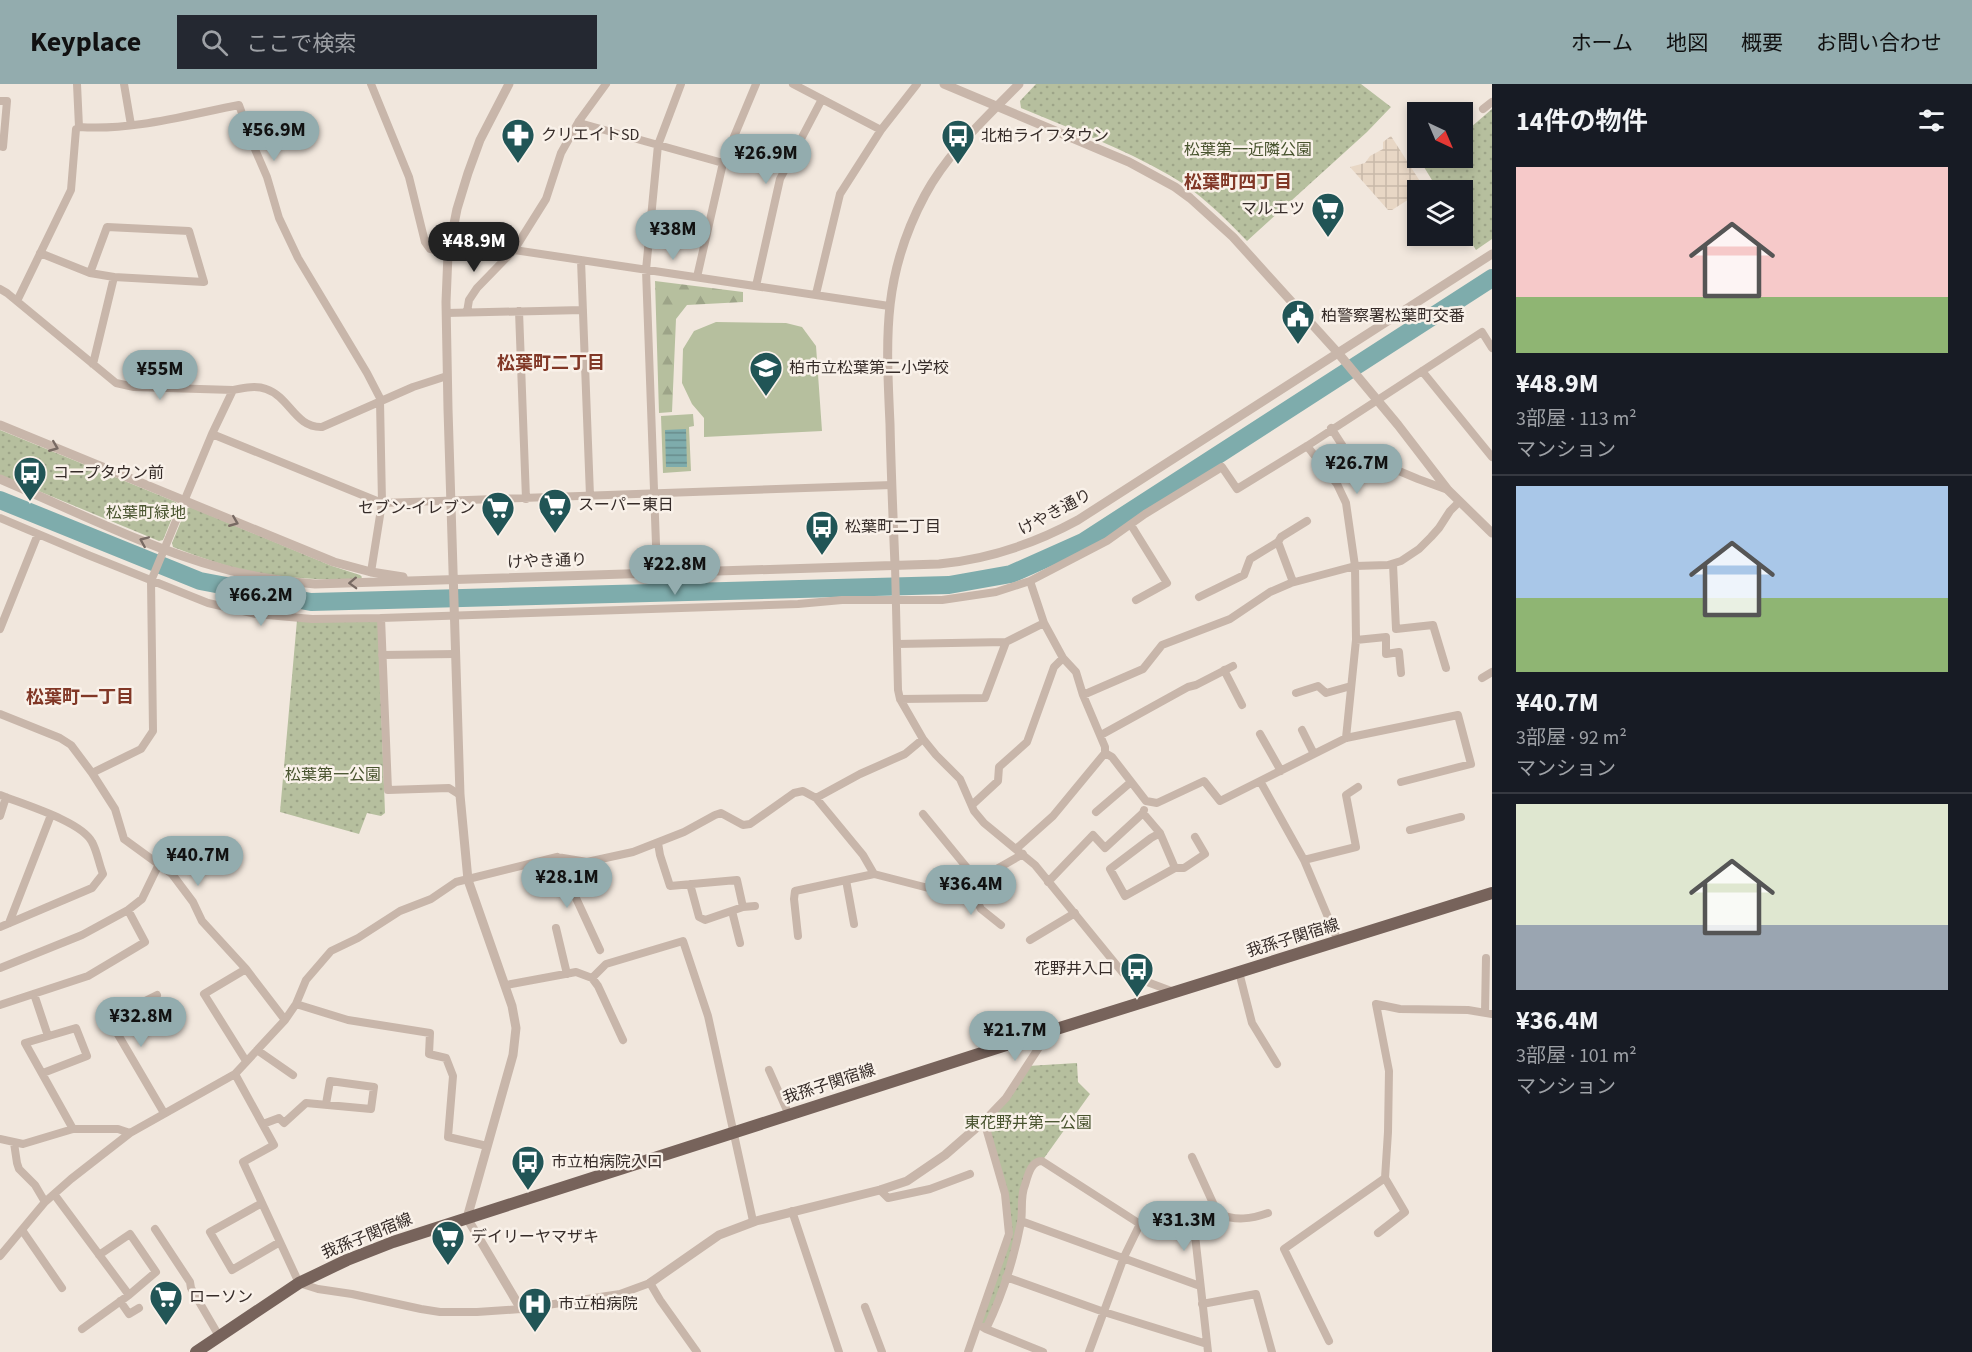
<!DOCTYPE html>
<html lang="ja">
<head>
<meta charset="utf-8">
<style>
	body { margin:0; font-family:"Source Sans 3","Noto Sans JP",sans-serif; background:#242831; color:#f1f3f6; height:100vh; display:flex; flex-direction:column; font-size:22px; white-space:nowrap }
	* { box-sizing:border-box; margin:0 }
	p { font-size:20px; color:#9ea1a6 }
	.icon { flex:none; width:33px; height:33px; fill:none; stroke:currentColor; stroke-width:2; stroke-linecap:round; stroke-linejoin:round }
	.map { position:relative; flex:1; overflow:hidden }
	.side { display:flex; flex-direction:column; background:#171b24; width:480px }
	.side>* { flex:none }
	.needle { width:39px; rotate:136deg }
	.controls { position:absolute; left:1407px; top:18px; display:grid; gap:12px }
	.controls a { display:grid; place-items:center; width:66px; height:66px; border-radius:0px; background:#171b24; box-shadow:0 3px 9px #0003; font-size:30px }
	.price { position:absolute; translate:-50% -51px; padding:0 14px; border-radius:21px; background:#93acae; color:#111; font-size:20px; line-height:39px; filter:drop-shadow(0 2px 3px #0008) }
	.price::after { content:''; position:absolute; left:50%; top:36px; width:18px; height:14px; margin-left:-9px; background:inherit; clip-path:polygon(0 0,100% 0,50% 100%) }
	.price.on { background:#222; color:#fff }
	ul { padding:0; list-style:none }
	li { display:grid; align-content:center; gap:12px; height:318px; padding:0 24px }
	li+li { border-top:2px solid #363941 }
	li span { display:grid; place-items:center; height:186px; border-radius:0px; color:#555 }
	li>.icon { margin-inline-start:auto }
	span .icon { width:108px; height:108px; fill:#fffc; stroke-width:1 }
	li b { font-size:26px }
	h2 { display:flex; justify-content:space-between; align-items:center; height:72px; padding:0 24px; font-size:26px }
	header { display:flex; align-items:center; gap:36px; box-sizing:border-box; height:84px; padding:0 30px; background:#93acae; color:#111 }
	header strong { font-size:28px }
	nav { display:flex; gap:33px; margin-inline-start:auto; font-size:21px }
	.search { width:420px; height:54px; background:#242831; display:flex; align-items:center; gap:15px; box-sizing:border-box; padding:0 21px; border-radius:0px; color:#9ea1a6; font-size:22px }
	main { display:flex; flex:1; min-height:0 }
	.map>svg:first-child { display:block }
</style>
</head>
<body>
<header>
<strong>Keyplace</strong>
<div class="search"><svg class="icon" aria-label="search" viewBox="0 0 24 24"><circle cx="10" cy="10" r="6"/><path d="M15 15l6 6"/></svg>ここで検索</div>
<nav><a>ホーム</a><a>地図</a><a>概要</a><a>お問い合わせ</a></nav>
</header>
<main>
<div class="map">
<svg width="1492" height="1268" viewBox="0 0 1492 1268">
	<defs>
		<pattern id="forest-firs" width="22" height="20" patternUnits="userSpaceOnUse" patternTransform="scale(1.5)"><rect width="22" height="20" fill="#b6bf9e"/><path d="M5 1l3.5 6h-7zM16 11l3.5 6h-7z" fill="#9da488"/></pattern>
		<pattern id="park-dots" width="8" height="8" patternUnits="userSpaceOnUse" patternTransform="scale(1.5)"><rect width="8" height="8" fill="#b6bf9e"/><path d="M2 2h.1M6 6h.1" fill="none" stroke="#9da488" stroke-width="1.8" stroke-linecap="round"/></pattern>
		<pattern id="plaza-grid" width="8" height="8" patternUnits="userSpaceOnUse" patternTransform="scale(1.5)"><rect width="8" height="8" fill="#e8d7c5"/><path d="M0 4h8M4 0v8" fill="none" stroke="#c8b9a9"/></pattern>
		<pattern id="water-rules" width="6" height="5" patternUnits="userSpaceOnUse" patternTransform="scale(1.5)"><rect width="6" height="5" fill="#7eacac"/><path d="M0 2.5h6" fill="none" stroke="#688c8c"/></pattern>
	</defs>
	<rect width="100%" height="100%" fill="#f1e7dd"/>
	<!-- green -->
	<path fill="#b6bf9e" d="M 716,238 L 786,239 L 802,243 L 816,262 L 822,347 L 704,353 L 704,334 L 692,320 L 682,299 L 683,265 L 694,247 Z
		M 693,330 L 694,342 L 689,343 L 691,387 L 663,389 L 661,332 Z"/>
	<!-- forest -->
	<path fill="url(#forest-firs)" d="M 655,197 L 743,208 L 743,218 L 687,221 L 676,235 L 672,328 L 659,329 Z"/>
	<!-- park -->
	<path fill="url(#park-dots)" d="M 1036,0 L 1361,0 L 1391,23 L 1367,48 L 1247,157 C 1224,133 1199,108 1169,91 C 1122,64 1071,45 1021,24 L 1020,17 Z
		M 1492,25 L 1492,155 L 1476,166 L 1463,145 L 1462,106 L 1438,106 L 1424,83 L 1435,74 L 1462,74 L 1463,50 Z
		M 0,346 L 176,418 L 177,422 L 163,456 L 159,457 L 0,391 Z
		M 190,423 L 332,482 L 360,491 L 362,493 L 360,496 C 314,496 267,494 221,480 C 205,475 189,469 173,463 L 172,459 L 186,425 Z
		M 297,536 L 348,538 L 378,537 L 385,729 L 381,732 L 367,729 L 359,750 L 280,728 Z
		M 1077,979 L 1078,998 L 1090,1010 L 1042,1077 L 1037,1077 L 1023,1104 L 1014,1166 L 986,1245 L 978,1240 L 1009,1150 L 1005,1110 L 984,1037 L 1028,982 Z"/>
	<!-- plaza -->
	<path fill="url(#plaza-grid)" d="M 1391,52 L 1423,102 L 1422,106 L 1418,106 L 1417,110 L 1392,126 L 1388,126 L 1350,83 L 1365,79 L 1370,72 L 1383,65 L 1383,58 Z"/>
	<!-- water -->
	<path fill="url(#water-rules)" d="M 686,345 L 687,383 L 666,383 L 665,346 Z"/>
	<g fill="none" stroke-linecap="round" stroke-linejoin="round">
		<!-- river -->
		<path stroke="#7eacac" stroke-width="18" d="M 0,416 L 200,497 L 311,518 L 949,501 L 1011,490 L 1083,458 L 1492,194"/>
		<!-- minor -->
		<path stroke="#c8b6aa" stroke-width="8" d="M 77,0 L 79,43 C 132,47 187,31 239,21 L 254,63 L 267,93 L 279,134 L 298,174 L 367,289 L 381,316
			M 124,0 L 131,41
			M 371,0 L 409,93 L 425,158 L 430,165 L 448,170
			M 793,0 L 881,46 L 917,0
			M 0,17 L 7,17 L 3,63 L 0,62
			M 1483,25 L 1492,18
			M 579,37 L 583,40 L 723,79
			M 514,166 L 889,222
			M 40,169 L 90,189 L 114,193
			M 581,176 L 590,412
			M 90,189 L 107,143 L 189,147 L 204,198 L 114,193 L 93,280
			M 697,193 L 723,79 L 756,0
			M 756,202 L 780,95 L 822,15
			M 0,205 L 7,209 L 116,299 L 134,303 L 233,306 L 212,350 L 151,497 L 153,647 L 141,665 L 92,689
			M 816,210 L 840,110 L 881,46
			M 17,217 L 71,106 L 76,45 L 79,43
			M 519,227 L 526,415
			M 467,228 L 469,216 L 477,204 L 514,166 L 546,115 L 561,69 L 579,37 L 606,0
			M 446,229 L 583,226
			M 1422,287 L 1492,373
			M 233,306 C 243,304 256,301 266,305 C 290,313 295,344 322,343 L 413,303 L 447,292
			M 1331,344 L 1344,364 L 1418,395 L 1448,406
			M 212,350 L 382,419 L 892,401
			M 1307,362 L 1337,400 L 1346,419 L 1355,482 L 1356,556 L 1346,654
			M 0,434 L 88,471 L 208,519 L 256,530 L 312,535 L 381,534 L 798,520 L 842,516 L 942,516 L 996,508 L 1030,497 L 1107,457 L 1145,430 L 1222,383 L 1237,405 L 1307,362 L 1482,248 L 1492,264
			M 1131,441 L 1167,499 L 1136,516
			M 1278,458 L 1281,453 L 1307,437
			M 1393,480 L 1396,545 L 1433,541 L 1446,584
			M 895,481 L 898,606 L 900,615 L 923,655 L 936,671 L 960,695 L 974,727 L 984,739 L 1035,781 L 1123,889 L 1174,908
			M 371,488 L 382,419 L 380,317
			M 657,488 L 646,186 L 658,61 L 681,0
			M 1199,513 L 1244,491 L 1250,475 L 1278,458 L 1293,498
			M 381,534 L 388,706 L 449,704 L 460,711
			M 0,545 L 38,450
			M 1356,556 L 1386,553 L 1386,570 L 1399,568 L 1401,589
			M 897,560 L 1006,558
			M 382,571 L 456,570
			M 1224,586 L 1242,621
			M 1482,594 L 1492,588
			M 1296,609 L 1318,602 L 1326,609 L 1351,602
			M 1083,611 L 1143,585 L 1162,561 L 1230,535 L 1270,508 L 1291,499 L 1355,482 L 1388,481 L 1401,477 L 1419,465 L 1431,453 L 1439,444 L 1450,427 L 1459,418
			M 900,615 L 985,614 L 1006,558 L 1044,539
			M 0,630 L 60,654 L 71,661 L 92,689 L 115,725 L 124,755 L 172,790 L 193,818 L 202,837 L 246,885 L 285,936
			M 1302,646 L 1314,670
			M 1260,650 L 1281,687
			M 1101,651 L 1188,603 L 1196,601 L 1233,582
			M 1105,669 L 1112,673 L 1146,717 L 1157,719 L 1204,697 L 1220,717 L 1260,697
			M 0,711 C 22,720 81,737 92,758 C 97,767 99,780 103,790 L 92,804 L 0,843
			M 816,714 L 860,690 L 905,670 L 923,655
			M 972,721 L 998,697 L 999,683 L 1027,658 L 1054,583 L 1063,574
			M 1096,728 L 1131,698
			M 1143,729 L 1160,749 L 1175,784 L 1125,812 L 1110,785 L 1151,754 L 1160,749
			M 923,730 L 977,796
			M 0,732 L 6,713
			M 1410,746 L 1461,733
			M 658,759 L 660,771 L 670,802 L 737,796 L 743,823 L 755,822
			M 1016,765 L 1053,732 L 1105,669 L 1105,663 L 1083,611 L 1076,588 L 1063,574 L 1044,539 L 1030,497
			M 557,773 L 600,866
			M 1304,776 L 1356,763 L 1346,711 L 1358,703
			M 1175,784 L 1184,784 L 1205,770 L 1195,753
			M 846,796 L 854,840
			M 1048,798 L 1093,751 L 1105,764 L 1143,729 L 1144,726
			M 690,800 L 699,833 L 705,836 L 743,823
			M 969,801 L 981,825 L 1001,841
			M 732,827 L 740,859
			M 9,839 L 51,731
			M 556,844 L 567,890
			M 798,852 L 794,815 L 795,807 L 874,790
			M 1030,856 L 1075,829
			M 1338,857 L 1304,776 L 1260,697 L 1346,654 L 1458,631 L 1471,680 L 1401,698
			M 0,884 L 82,851 L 128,826 L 142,815 L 159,780
			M 246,885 L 204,910 L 246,977
			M 1239,888 L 1252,939 L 1277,980
			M 592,894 L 606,880 L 683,857 L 708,932 L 753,1137
			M 506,901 L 576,888 L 592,894 L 598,902 L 623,956
			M 34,910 L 48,952
			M 157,911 L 117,931 L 113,942 L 164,1029
			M 296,920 L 348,936 L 430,949 L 429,970 L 446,974 L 453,992 L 448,1053 L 487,1062
			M 0,921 L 88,892 L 145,858 L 128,826
			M 1485,928 L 1486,874
			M 257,966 L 293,991
			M 769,986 L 789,1031
			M 43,989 L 87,972 L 76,944 L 25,959 L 73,1045
			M 235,990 L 274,1061 L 243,1078 L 299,1199 L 318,1205 L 352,1210 L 421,1225 L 440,1228 L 477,1228 L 521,1225 L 620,1210 L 650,1199 L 660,1216 L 697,1268
			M 263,1040 L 279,1034 L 284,1039 L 306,1019 L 371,1025 L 374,1003 L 330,997 L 326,1020
			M 0,1055 L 23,1060 L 73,1045 L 118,1045 L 130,1049
			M 14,1059 L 17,1079 L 19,1085 L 35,1101 L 45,1118
			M 1192,1073 L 1218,1130
			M 880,1106 L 888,1114 L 930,1105 L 970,1090
			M 54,1110 L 129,1211
			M 262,1119 L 210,1148 L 232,1186 L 280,1158
			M 792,1127 L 839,1268
			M 1193,1133 L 1208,1268
			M 1021,1137 L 1200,1202
			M 155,1145 L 190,1198 L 191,1204 L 219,1252
			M 22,1146 L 62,1204
			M 1378,1149 L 1405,1128 L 1385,1094
			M 0,1172 L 45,1118 L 71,1095 L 130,1049 L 235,990 L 285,936 L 296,920 L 306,896 L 331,867 L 358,854 L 400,827 L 431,815 L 456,798 L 557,773 L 587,778 L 633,768 L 684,748 L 715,731 L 721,729 L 743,741 L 750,740 L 794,709 L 803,707 L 816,714 L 863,771 L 874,790 L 940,807 L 958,807 L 1023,770
			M 1006,1193 L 1104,1228 L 1207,1260
			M 120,1217 L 129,1230 L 139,1224
			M 1202,1220 L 1256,1210 L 1272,1268
			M 865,1223 L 882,1268
			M 978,1240 L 986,1245 C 1002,1212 1014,1175 1021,1138 C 1023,1126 1020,1112 1025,1101 C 1028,1091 1031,1077 1042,1077 L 1140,1140 L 1218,1130 C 1236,1137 1251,1135 1268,1129
			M 82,1245 L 129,1211 L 156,1188 L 130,1150 L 99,1171
			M 986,1245 L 1043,1268
			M 1329,1257 L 1284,1165 L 1385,1094 L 1388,1048 L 1389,987 L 1376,920 L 1400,925 L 1468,926 L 1492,930
			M 968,1268 L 1009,1150 L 1005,1110 L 984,1037 L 1006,1014 L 1049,948
			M 1089,1268 L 1124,1173 L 1140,1140"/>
		<!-- tertiary -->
		<path stroke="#c8b6aa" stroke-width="9" d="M 509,0 L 480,56 L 468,89 L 457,125 L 448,170 L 446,218 L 448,325 L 460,711 L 468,796 L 512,922 L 516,944 L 513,971 L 467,1134 L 521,1225
			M 944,0 L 1129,78 L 1175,103 L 1190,114 L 1233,153 L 1338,269 L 1398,341 L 1448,406 L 1492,449
			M 0,341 L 334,478 L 371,488 L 403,493
			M 0,395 C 73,426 145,463 221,484 C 252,493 283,497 315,500 L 939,480 C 990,475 1034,460 1078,436 L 1492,170
			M 895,481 C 893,434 891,387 890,340 C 886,253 882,191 925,111 C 948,68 986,34 1019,0
			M 650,1199 L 719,1151 L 756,1137 L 880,1106 L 907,1097 L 945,1071 L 984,1037"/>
		<!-- primary -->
		<path stroke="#77635b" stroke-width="12" d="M 196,1268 L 299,1199 L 347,1176 L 393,1158 L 1050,947 L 1492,809"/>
	</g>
	<!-- one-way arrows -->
	<defs><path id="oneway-chevron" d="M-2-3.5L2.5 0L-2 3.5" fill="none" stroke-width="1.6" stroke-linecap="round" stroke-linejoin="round" transform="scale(1.5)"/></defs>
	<g stroke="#786a63">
		<use href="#oneway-chevron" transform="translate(54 363) rotate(22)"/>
		<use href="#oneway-chevron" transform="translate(234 438) rotate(22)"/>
		<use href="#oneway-chevron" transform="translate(144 457) rotate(-157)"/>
		<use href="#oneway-chevron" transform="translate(353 499) rotate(178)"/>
	</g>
	<!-- icons -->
	<defs>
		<symbol id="pharmacy-pin" viewBox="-11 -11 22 30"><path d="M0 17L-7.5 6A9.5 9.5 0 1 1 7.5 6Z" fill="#215556" stroke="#f9f1e9"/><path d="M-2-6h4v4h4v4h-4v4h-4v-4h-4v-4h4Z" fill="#fff"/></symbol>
		<symbol id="bus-pin" viewBox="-11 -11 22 30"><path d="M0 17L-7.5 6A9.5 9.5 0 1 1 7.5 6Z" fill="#215556" stroke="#f9f1e9"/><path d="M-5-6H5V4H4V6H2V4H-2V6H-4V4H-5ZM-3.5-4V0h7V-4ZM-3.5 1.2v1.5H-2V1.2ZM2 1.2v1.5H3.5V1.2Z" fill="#fff"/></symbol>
		<symbol id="supermarket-pin" viewBox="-11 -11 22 30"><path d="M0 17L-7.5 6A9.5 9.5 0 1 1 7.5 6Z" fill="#215556" stroke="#f9f1e9"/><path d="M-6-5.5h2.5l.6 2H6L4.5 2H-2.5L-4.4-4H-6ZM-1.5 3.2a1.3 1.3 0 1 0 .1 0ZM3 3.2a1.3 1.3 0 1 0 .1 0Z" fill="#fff"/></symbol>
		<symbol id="civic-pin" viewBox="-11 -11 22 30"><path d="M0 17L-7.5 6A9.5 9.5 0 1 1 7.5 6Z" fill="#215556" stroke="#f9f1e9"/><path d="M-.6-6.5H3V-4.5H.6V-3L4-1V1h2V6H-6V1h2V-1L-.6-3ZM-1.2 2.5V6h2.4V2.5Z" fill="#fff"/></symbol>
		<symbol id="school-pin" viewBox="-11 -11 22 30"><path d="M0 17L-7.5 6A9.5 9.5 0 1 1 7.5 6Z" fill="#215556" stroke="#f9f1e9"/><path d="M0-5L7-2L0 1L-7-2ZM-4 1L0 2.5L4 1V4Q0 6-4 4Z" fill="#fff"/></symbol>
		<symbol id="hospital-pin" viewBox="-11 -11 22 30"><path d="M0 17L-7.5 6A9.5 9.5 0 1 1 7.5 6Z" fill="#215556" stroke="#f9f1e9"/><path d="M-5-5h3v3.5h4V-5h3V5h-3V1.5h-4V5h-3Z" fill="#fff"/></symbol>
	</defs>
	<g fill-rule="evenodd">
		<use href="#pharmacy-pin" x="499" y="32" width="38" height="52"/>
		<use href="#bus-pin" x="939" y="33" width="38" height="52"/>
		<use href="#supermarket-pin" x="1309" y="106" width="38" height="52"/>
		<use href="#civic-pin" x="1279" y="213" width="38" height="52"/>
		<use href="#school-pin" x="747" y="265" width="38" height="52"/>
		<use href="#bus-pin" x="11" y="370" width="38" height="52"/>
		<use href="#supermarket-pin" x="536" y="402" width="38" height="52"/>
		<use href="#supermarket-pin" x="479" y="405" width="38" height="52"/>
		<use href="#bus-pin" x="803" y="424" width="38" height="52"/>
		<use href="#bus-pin" x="1118" y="866" width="38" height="52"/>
		<use href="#bus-pin" x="509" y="1059" width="38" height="52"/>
		<use href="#supermarket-pin" x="429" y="1134" width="38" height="52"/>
		<use href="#supermarket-pin" x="147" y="1194" width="38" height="52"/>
		<use href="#hospital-pin" x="516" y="1201" width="38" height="52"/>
	</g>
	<g text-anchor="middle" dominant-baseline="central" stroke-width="5" stroke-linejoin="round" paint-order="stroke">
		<!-- poi labels -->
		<g font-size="16" fill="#362c29" stroke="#f9f1e9" text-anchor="start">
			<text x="541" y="51">クリエイトSD</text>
			<text x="981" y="52">北柏ライフタウン</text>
			<text x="1305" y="125" text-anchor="end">マルエツ</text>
			<text x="1321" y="232">柏警察署松葉町交番</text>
			<text x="789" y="284">柏市立松葉第二小学校</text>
			<text x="53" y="389">コープタウン前</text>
			<text x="578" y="421">スーパー東日</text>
			<text x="475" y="424" text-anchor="end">セブン-イレブン</text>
			<text x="845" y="443">松葉町二丁目</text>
			<text x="1114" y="885" text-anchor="end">花野井入口</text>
			<text x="551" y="1078">市立柏病院入口</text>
			<text x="471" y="1153">デイリーヤマザキ</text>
			<text x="189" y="1213">ローソン</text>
			<text x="558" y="1220">市立柏病院</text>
		</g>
		<!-- park labels -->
		<g font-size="16" fill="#48532e" stroke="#f9f1e9">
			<text x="1248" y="66">松葉第一近隣公園</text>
			<text x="146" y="429">松葉町緑地</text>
			<text x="333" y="691">松葉第一公園</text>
			<text x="1028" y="1039">東花野井第一公園</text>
		</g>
		<!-- street labels -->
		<g font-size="16" fill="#362c29" stroke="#f9f1e9">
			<text transform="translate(1055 428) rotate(-28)">けやき通り</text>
			<text transform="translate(547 477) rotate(-2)">けやき通り</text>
			<text transform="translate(1293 854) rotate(-17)">我孫子関宿線</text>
			<text transform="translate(829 1000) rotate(-18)">我孫子関宿線</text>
			<text transform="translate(367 1152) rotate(-22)">我孫子関宿線</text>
		</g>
		<!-- neighbourhood labels -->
		<g font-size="18" font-weight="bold" fill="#813726" stroke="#f9f1e9">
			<text x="1238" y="98">松葉町四丁目</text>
			<text x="551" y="279">松葉町二丁目</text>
			<text x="80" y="613">松葉町一丁目</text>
		</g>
	</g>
</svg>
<div class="controls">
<a><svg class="needle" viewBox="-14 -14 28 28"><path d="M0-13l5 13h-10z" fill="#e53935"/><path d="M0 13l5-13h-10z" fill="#9ea1a6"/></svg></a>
<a><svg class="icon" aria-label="layers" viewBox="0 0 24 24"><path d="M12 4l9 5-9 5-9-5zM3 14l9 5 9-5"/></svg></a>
</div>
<b class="price" style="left:274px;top:78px">¥56.9M</b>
<b class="price" style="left:766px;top:101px">¥26.9M</b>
<b class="price" style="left:673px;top:177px">¥38M</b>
<b class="price on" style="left:474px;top:189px">¥48.9M</b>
<b class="price" style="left:160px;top:317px">¥55M</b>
<b class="price" style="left:1357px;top:411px">¥26.7M</b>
<b class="price" style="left:675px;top:512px">¥22.8M</b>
<b class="price" style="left:261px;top:543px">¥66.2M</b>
<b class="price" style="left:198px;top:803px">¥40.7M</b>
<b class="price" style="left:567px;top:825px">¥28.1M</b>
<b class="price" style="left:971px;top:832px">¥36.4M</b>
<b class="price" style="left:141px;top:964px">¥32.8M</b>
<b class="price" style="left:1015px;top:978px">¥21.7M</b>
<b class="price" style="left:1184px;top:1168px">¥31.3M</b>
</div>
<section class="side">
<h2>14件の物件<svg class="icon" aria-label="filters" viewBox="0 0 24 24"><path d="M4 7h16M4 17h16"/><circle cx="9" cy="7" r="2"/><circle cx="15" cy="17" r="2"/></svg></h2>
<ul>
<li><span style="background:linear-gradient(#f6c9c9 70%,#8fb573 0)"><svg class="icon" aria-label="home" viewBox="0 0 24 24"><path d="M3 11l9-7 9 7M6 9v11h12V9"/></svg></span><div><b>¥48.9M</b><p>3部屋 · 113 m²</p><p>マンション</p></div></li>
<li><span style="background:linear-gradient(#a9c7e8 60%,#8fb573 0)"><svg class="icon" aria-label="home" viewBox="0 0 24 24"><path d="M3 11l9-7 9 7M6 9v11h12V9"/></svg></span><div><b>¥40.7M</b><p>3部屋 · 92 m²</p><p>マンション</p></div></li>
<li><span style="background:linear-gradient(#dfe7d0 65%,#9aa5b1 0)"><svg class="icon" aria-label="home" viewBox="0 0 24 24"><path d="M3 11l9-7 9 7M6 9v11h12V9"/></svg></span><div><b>¥36.4M</b><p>3部屋 · 101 m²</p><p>マンション</p></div></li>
</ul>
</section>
</main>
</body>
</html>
